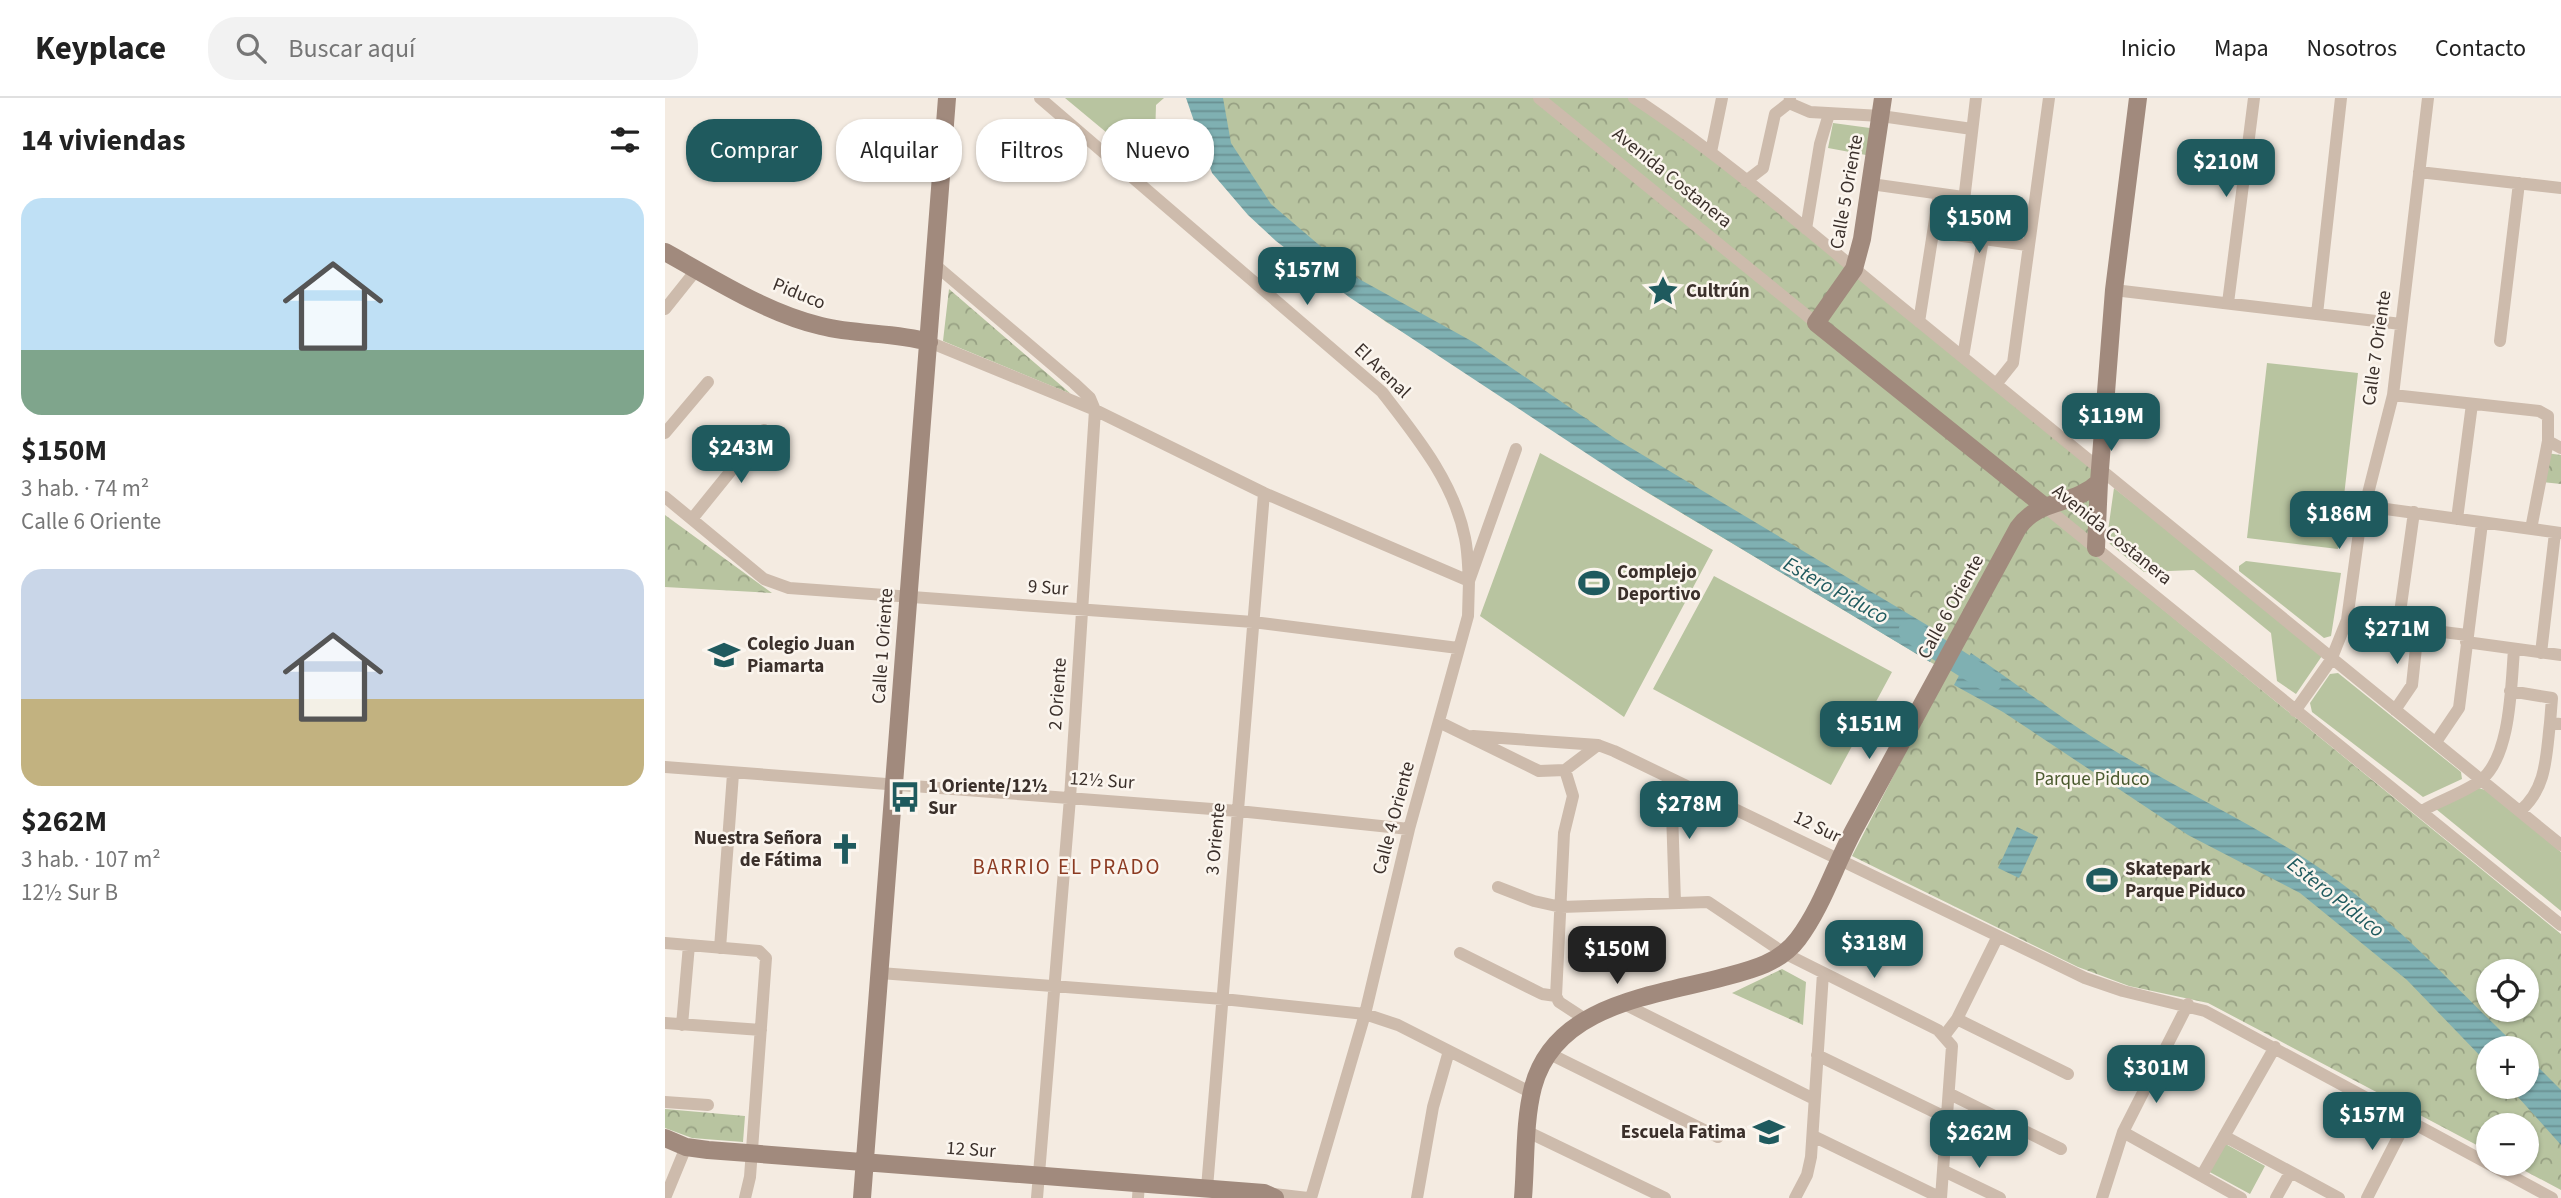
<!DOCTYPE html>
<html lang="es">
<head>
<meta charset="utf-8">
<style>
	body { margin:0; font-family:"Source Sans 3",sans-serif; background:#f2f2f2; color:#222; height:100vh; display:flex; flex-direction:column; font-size:26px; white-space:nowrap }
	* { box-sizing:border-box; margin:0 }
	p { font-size:23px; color:#767676 }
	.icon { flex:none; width:38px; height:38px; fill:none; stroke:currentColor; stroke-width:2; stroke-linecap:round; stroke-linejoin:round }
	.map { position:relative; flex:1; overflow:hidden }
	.panel { display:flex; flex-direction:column; background:#fff; width:665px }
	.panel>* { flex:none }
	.top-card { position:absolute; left:21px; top:21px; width:665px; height:63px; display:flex; gap:14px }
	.controls { position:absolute; left:1811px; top:861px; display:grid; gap:14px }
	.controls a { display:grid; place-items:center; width:63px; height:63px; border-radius:50%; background:#fff; box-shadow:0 2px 5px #0004; font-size:35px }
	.price { position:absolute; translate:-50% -60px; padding:0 16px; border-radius:14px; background:#1f5a5e; color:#fff; font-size:23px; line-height:46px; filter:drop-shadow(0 2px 4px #0008) }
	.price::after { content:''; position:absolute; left:50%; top:42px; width:21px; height:16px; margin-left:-10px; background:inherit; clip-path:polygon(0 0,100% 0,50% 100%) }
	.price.current { background:#222; color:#fff }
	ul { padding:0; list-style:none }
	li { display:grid; align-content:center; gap:14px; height:371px; padding:0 21px }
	li span { display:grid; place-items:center; height:217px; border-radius:21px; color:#555 }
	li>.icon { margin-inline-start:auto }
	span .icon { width:126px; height:126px; fill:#fffc; stroke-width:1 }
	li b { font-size:30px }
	h2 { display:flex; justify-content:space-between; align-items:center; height:84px; padding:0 21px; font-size:30px }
	.tag { padding:0 24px; border-radius:28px; background:#fff; box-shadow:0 2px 5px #0004; font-size:24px; line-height:63px }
	.tag.current { background:#1f5a5e; color:#fff }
	header { display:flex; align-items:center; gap:42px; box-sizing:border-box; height:98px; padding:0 35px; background:#fff; border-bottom:2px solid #e0e0e0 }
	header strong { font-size:33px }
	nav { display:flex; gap:38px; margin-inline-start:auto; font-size:24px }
	.search { width:490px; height:63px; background:#f2f2f2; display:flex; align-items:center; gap:18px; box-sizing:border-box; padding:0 24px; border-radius:28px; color:#767676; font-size:26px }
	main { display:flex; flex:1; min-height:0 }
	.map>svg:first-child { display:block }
</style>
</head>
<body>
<header>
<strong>Keyplace</strong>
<div class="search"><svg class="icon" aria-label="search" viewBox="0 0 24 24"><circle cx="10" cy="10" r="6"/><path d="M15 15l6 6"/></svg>Buscar aquí</div>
<nav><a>Inicio</a><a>Mapa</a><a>Nosotros</a><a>Contacto</a></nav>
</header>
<main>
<section class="panel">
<h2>14 viviendas<svg class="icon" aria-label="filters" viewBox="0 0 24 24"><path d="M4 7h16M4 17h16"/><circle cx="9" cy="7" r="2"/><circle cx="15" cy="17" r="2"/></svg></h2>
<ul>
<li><span style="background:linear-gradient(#bfe0f5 70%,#7fa58c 0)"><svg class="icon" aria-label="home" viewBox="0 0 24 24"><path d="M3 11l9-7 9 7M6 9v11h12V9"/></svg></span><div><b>$150M</b><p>3 hab. · 74 m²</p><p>Calle 6 Oriente</p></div></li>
<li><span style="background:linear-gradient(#c9d6e8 60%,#c2b280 0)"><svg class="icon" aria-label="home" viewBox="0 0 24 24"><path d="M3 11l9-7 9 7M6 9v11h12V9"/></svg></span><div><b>$262M</b><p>3 hab. · 107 m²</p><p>12½ Sur B</p></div></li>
</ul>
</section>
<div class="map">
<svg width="1896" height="1100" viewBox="0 0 1896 1100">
	<defs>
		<pattern id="park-crowns" width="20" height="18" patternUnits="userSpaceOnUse" patternTransform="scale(1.75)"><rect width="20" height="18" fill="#b8c4a0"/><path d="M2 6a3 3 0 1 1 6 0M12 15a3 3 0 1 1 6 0" fill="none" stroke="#97a083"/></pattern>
		<pattern id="water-rules" width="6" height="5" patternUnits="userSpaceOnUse" patternTransform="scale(1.75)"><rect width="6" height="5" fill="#7fb0b2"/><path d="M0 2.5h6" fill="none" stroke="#699091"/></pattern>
	</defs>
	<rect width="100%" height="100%" fill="#f4ebe1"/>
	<!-- green -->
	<path fill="#b8c4a0" d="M 400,0 L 499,0 L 491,7 L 489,74 Z
		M 1168,25 L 1205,30 L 1201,57 L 1163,50 Z
		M 1602,265 L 1693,275 L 1673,451 L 1582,440 Z
		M 875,355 L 1048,452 L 959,619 L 815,518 Z
		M 1449,390 L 1659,555 L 1631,596 L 1612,583 L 1606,535 L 1529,472 L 1479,474 L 1445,446 L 1442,440 Z
		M 1581,463 L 1676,475 L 1666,538 L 1659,540 L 1574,473 L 1574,468 Z
		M 1049,478 L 1227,574 L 1166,687 L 988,591 Z
		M 1673,575 L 1796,674 L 1797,681 L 1758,699 L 1647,614 L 1645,605 L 1665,576 Z
		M 1814,690 L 1823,693 L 1896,754 L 1896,813 L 1771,711 Z
		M 1557,1044 L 1600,1068 L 1585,1096 L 1541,1072 Z"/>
	<!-- park -->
	<path fill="url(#park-crowns)" fill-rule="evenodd" d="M 533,0 L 965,0 L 1043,55 L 1433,369 L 1430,456 L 1896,836 L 1896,1092 L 1847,1066 L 1862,1066 L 1862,1027 L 1824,1027 L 1823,1053 L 1543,905 L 1464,888 L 1413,869 L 1187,758 L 1282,574 L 978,392 L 829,288 L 721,224 L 641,164 ZM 1824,873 L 1862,873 L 1862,912 L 1824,912 ZM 1824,950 L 1862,950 L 1862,989 L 1824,989 Z
		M 284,191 L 406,296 L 278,243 Z
		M 1881,355 L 1896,357 L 1896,386 L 1877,384 Z
		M 0,417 L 107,495 L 0,489 Z
		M 1117,871 L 1141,884 L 1138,927 L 1067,895 Z
		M 0,1011 L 80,1018 L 78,1044 L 27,1040 L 0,1030 Z"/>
	<!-- water -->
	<path fill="url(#water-rules)" d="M 521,0 L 558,0 L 566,45 L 606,106 L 694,181 L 810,245 L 951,341 L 1277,536 L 1265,564 L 962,382 L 684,199 L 611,143 L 583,117 L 547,75 Z
		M 1306,555 C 1348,583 1389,615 1432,642 C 1507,689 1589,725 1662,775 C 1732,824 1791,891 1854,950 L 1824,950 L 1823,966 L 1742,882 L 1635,795 L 1523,737 L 1338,614 L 1289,587 Z
		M 1352,729 L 1373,739 L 1354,780 L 1333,770 Z
		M 1862,958 L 1896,992 L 1896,1047 L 1844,989 L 1862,989 Z"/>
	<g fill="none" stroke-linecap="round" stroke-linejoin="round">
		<!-- river -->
		<path stroke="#7fb0b2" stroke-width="23" d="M 1245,533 L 1325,584"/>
		<!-- street -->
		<path stroke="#cdbbac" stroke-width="12" d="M 874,0 L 1151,225
			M 969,0 C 1071,67 1161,149 1256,225 C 1470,397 1682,573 1896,747
			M 1124,5 L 1145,14 L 1216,18 L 1307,31
			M 1046,54 L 1057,0
			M 1754,74 L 1896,90
			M 1081,83 L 1098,70 L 1110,16 L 1124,5 L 1125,0
			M 1206,86 L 1298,99
			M 1141,131 L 1155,46 L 1164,16
			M 1269,134 L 1362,147
			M 1295,137 L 1311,0
			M 269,166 L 409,285 L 425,300 L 430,312 L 405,700 L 372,1100
			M 1449,192 L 1736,226
			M 1563,205 L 1589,0
			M 0,211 L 32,171
			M 1652,216 L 1676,0
			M 1254,224 L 1274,96
			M 1835,243 L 1854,85
			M 264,244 L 430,312 L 599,395 L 804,483 C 803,469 803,454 800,440 C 789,384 751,338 717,294 L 375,0
			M 1298,259 L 1318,141
			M 1332,285 L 1348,265 L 1384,0
			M 1728,297 L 1874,313 L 1883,318 L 1883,343 L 1896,350
			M 0,335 L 43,284
			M 0,399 L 99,481 L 124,490 L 588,524 L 793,550
			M 1379,408 L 1896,827
			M 1699,408 L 1896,435
			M 27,421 L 99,332
			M 1792,421 L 1807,306
			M 1866,431 L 1883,343
			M 1682,522 L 1802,537
			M 1733,529 L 1749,414
			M 1801,544 L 1896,557
			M 1876,555 L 1890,435
			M 1845,593 L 1887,600 L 1885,625 L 1896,626
			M 1730,612 L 1747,587 L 1753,531
			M 1630,613 L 1666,562 L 1682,522 L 1695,427 L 1728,297 L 1763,0
			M 774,624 L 874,673 L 900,672 L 933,647 L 949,653 L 1420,880 L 1458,893 L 1540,913 L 1887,1100
			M 808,638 L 933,647
			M 1771,644 L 1794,610 L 1817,425
			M 0,669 L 573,713 L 744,731
			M 900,672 L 908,698 L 899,735 L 891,898 L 894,904 L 920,921
			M 1006,683 L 1010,805
			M 1757,713 C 1775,702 1799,695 1816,682 C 1846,658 1846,587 1849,552
			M 1855,713 C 1882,690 1881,658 1885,625
			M 833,789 L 869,803 L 896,809 L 1043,804 L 1119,855 L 1273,932 L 1287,948 L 1276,1100
			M 0,845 L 94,853 L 101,860 L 85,1079 L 80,1100
			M 55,850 L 68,676
			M 795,855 L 877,896 L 891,898
			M 215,875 L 558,901 L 700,916 L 733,927 L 867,995
			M 959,906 L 1149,1001
			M 1292,921 L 1403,976
			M 0,925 L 96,932
			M 17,927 L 24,847
			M 1279,938 L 1292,921 L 1332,840
			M 883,955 L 1053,1039
			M 1152,957 L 1282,1020
			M 1285,996 L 1396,1051
			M 0,1004 L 43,1007
			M 863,1034 L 1000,1100
			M 1458,1034 L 1576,1100
			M 1148,1038 L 1276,1100
			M 1559,1038 L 1674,1100
			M 1279,1073 L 1335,1100
			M 1537,1077 L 1610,949
			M 542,1090 L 599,395
			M 601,1095 L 643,1100
			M 0,1100 L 21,1049
			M 473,1100 L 474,1085
			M 646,1100 L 700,916 L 744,731 L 803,518 L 804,483 L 851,351
			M 752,1100 L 768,1009 L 784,953
			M 1130,1100 L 1142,1077 L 1146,1059 L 1158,875
			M 1437,1100 L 1458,1034 L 1523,906
			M 1611,1100 L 1625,1075
			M 1702,1100 L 1742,1022"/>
		<!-- secondary -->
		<path stroke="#a18a7d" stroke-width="18" d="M 1218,0 L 1197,141 L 1189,171 L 1151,225 L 1379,408
			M 0,154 C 49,181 101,215 156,228 C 192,237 229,234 264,244
			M 1431,450 L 1434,384
			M 0,1040 L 21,1049 L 43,1052 L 599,1095 L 610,1100
			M 197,1100 L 282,0
			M 858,1100 C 861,1064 859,1024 868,989 C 890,906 989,898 1059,879 C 1086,872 1115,865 1133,841 C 1158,808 1171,764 1191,728 C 1245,629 1299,529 1353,430 C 1375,399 1408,409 1434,384 L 1449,192 L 1473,0"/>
	</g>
	<!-- icons -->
	<defs>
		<symbol id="sight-bare" viewBox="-9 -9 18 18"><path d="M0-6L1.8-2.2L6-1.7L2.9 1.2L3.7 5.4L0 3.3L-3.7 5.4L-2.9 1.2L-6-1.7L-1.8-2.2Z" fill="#1f5a5e" stroke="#fbf5ee" stroke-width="2.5" paint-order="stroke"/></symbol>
		<symbol id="stadium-bare" viewBox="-9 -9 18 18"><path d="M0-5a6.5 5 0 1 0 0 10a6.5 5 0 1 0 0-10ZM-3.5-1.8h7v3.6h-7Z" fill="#1f5a5e" stroke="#fbf5ee" stroke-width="2.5" paint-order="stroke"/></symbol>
		<symbol id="school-bare" viewBox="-9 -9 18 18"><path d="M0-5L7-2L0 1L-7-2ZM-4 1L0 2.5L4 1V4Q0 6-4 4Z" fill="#1f5a5e" stroke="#fbf5ee" stroke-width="2.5" paint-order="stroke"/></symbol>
		<symbol id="bus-bare" viewBox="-9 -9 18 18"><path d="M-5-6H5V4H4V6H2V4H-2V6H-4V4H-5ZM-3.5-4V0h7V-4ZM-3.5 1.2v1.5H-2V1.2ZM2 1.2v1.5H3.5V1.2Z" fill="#1f5a5e" stroke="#fbf5ee" stroke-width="2.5" paint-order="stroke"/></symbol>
		<symbol id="church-bare" viewBox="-9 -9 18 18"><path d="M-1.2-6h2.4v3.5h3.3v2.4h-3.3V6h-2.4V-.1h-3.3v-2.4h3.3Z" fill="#1f5a5e" stroke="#fbf5ee" stroke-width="2.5" paint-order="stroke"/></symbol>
	</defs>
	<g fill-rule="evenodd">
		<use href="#sight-bare" x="976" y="171" width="44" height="44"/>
		<use href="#stadium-bare" x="907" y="463" width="44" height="44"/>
		<use href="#school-bare" x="37" y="535" width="44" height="44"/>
		<use href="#bus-bare" x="218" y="677" width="44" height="44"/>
		<use href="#church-bare" x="158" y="729" width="44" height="44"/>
		<use href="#stadium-bare" x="1415" y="760" width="44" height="44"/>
		<use href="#school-bare" x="1082" y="1012" width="44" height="44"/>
	</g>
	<g text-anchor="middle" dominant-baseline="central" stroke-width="5" stroke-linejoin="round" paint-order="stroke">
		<!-- street labels -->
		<g font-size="19" fill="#3b302b" stroke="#fbf5ee">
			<text transform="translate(1007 80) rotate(39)">Avenida Costanera</text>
			<text transform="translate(1182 94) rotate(-80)">Calle 5 Oriente</text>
			<text transform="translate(134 196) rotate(22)">Piduco</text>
			<text transform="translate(1712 250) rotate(-82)">Calle 7 Oriente</text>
			<text transform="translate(717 273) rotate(44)">El Arenal</text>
			<text transform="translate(1447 437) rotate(39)">Avenida Costanera</text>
			<text transform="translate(383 490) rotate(4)">9 Sur</text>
			<text transform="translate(1286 509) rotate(-61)">Calle 6 Oriente</text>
			<text transform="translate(218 548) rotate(-86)">Calle 1 Oriente</text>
			<text transform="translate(393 596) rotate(-86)">2 Oriente</text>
			<text transform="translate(437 683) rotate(4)">12½ Sur</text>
			<text transform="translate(729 720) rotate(-75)">Calle 4 Oriente</text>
			<text transform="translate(1152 729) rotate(26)">12 Sur</text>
			<text transform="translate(551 741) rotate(-85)">3 Oriente</text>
			<text transform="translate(306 1052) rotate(4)">12 Sur</text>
		</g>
		<!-- poi labels -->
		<g font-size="19" font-weight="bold" fill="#3b302b" stroke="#fbf5ee" text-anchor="start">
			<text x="1021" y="193">Cultrún</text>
			<text x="952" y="474">Complejo<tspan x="952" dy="22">Deportivo</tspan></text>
			<text x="82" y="546">Colegio Juan<tspan x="82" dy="22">Piamarta</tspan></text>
			<text x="263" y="688">1 Oriente/12½<tspan x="263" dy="22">Sur</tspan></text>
			<text x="157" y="740" text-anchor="end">Nuestra Señora<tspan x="157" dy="22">de Fátima</tspan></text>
			<text x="1460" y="771">Skatepark<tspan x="1460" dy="22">Parque Piduco</tspan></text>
			<text x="1081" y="1034" text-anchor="end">Escuela Fatima</text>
		</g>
		<!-- park labels -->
		<g font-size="19" fill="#4a5a2e" stroke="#fbf5ee">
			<text x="1427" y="681">Parque Piduco</text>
		</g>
		<!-- water labels -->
		<g font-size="21" font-style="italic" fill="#1f5a5e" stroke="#fbf5ee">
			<text transform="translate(1171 492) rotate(29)">Estero Piduco</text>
			<text transform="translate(1671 799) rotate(38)">Estero Piduco</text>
		</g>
		<!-- neighbourhood labels -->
		<g font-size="21" letter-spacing="2" fill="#8c3b22" stroke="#fbf5ee">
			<text x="402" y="769">BARRIO EL PRADO</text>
		</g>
	</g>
</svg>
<div class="controls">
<a><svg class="icon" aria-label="locate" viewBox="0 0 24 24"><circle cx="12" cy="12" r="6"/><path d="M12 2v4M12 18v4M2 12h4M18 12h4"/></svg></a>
<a>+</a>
<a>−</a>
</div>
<b class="price" style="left:1561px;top:101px">$210M</b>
<b class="price" style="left:1314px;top:157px">$150M</b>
<b class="price" style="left:642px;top:209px">$157M</b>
<b class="price" style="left:1446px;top:355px">$119M</b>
<b class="price" style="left:76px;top:387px">$243M</b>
<b class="price" style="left:1674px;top:453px">$186M</b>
<b class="price" style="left:1732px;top:568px">$271M</b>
<b class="price" style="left:1204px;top:663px">$151M</b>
<b class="price" style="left:1024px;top:743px">$278M</b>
<b class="price" style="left:1209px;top:882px">$318M</b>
<b class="price current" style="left:952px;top:888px">$150M</b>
<b class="price" style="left:1491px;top:1007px">$301M</b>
<b class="price" style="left:1707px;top:1054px">$157M</b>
<b class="price" style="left:1314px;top:1072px">$262M</b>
<div class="top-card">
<a class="tag current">Comprar</a>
<a class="tag">Alquilar</a>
<a class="tag">Filtros</a>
<a class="tag">Nuevo</a>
</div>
</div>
</main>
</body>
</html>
